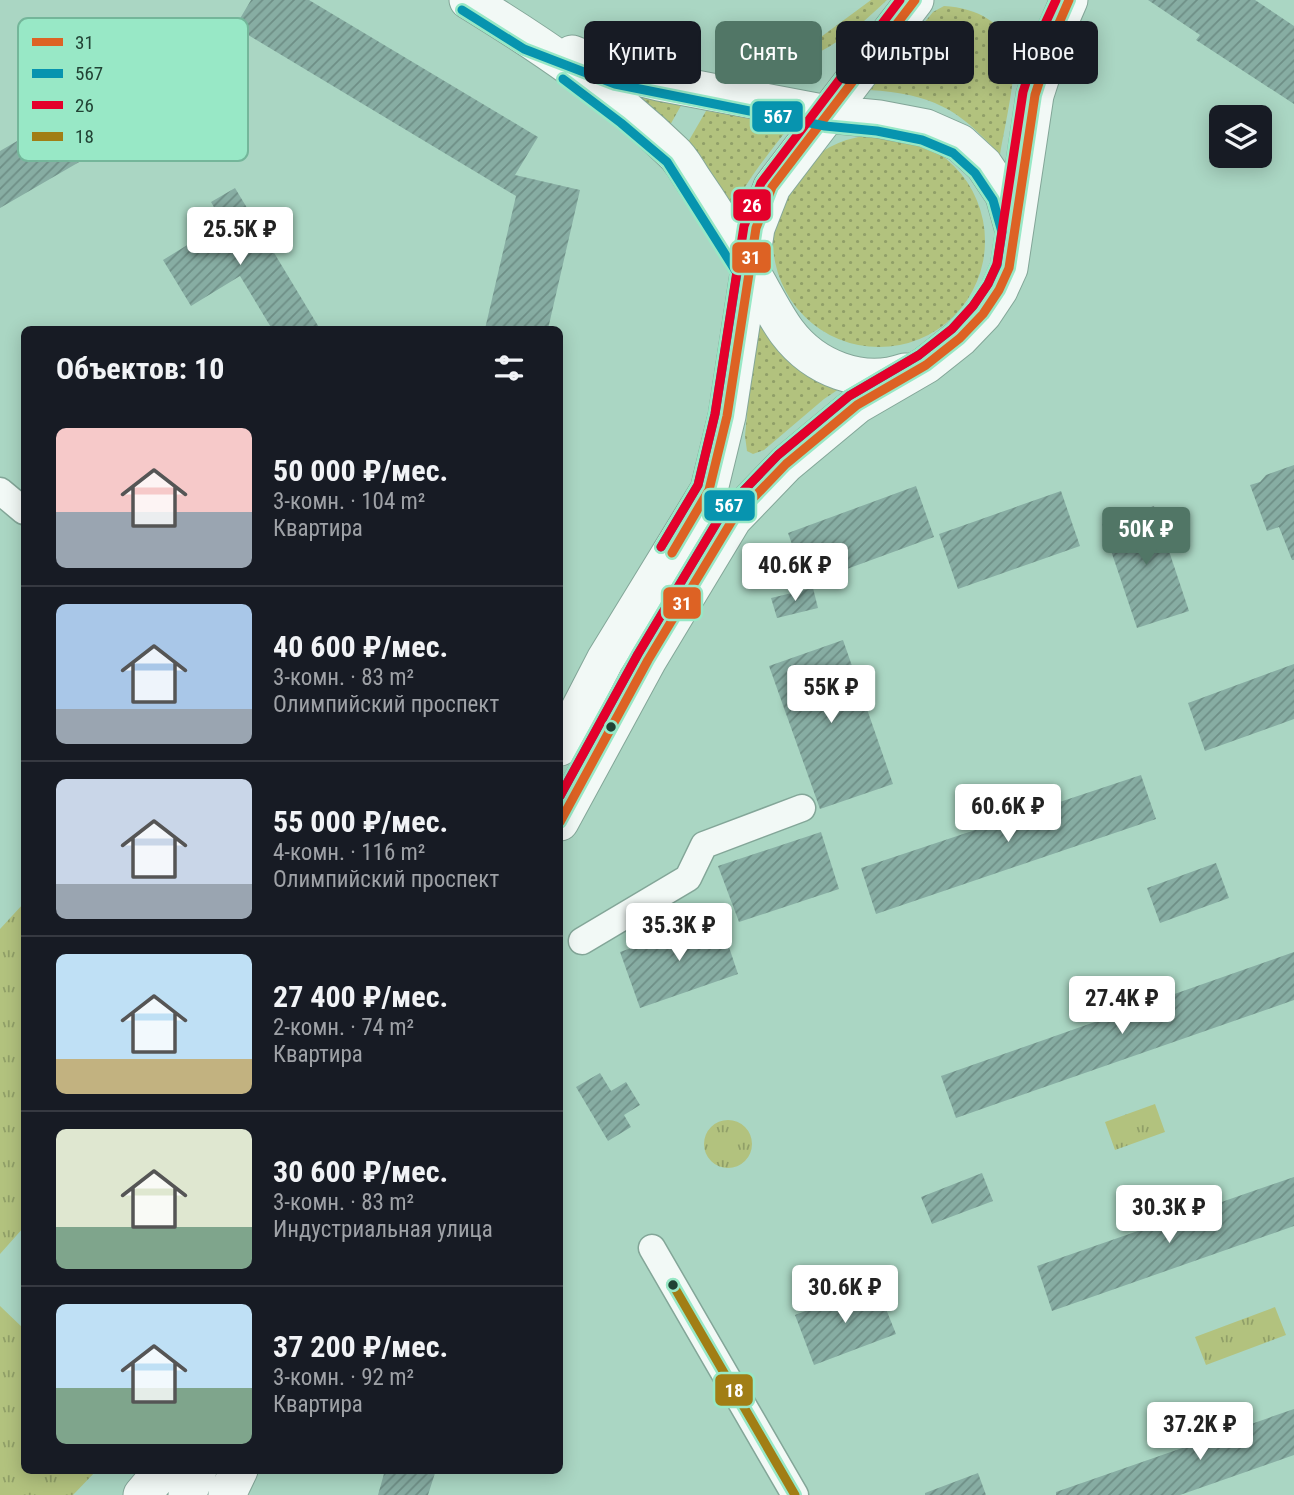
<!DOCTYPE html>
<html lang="ru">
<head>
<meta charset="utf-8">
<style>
	body { margin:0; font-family:"Roboto Condensed",sans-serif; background:#242831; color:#f1f3f6; height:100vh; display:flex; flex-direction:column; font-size:26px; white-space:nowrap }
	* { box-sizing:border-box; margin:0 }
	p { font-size:23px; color:#9ea1a6 }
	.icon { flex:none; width:38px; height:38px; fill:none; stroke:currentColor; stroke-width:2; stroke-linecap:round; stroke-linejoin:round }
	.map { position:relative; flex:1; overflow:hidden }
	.drawer { position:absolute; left:21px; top:326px; width:542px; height:1148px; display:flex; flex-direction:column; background:#171b24; border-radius:10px; box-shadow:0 4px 18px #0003 }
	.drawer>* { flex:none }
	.top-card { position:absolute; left:584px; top:21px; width:604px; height:63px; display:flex; gap:14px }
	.fabs { position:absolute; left:1209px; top:105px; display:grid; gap:14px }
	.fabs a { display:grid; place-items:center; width:63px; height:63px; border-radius:10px; background:#171b24; box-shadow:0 4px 18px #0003; font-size:35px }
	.price { position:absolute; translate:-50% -60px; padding:0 16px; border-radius:7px; background:#fff; color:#222; font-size:23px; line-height:46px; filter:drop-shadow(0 2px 4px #0008) }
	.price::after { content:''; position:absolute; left:50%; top:42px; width:21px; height:16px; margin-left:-10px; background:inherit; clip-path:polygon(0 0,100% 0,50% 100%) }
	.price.selected { background:#517666; color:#fff }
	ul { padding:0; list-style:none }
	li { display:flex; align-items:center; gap:21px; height:175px; padding:0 35px }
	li+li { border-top:2px solid #363941 }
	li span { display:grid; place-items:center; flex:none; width:196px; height:140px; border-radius:10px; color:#555 }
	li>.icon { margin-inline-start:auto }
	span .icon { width:84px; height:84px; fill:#fffc; stroke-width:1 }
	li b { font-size:30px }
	h2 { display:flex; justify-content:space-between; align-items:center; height:84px; padding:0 35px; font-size:30px }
	.pill { padding:0 24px; border-radius:10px; background:#171b24; box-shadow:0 4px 18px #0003; font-size:24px; line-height:63px }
	.pill.selected { background:#517666; color:#fff }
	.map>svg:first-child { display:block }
</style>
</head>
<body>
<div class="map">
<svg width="1294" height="1495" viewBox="0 0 1294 1495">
	<defs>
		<pattern id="grass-dots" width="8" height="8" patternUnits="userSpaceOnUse" patternTransform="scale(1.75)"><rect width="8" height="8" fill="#b2c27e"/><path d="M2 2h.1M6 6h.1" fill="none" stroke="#909f68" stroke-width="1.8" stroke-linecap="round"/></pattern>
		<pattern id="park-tufts" width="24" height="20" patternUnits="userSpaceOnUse" patternTransform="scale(1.75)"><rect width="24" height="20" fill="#b2c27e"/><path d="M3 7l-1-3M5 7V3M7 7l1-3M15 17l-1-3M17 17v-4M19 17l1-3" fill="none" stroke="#909f68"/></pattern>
		<pattern id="building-hatch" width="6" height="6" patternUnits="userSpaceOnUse" patternTransform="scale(1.75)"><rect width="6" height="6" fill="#87ada3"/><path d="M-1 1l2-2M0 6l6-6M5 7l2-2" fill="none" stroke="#6e8e86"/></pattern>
	</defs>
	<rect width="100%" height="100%" fill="#aad6c3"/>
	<!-- grass -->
	<path fill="url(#grass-dots)" d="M 871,0 L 887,0 C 843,42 802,73 739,68 L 742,59 L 775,59 L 791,56 L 806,48 Z
		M 944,6 C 977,8 1006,22 1013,57 C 1017,75 1003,134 1000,155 C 958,108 932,94 869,90 L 933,12 Z
		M 624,88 L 683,102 L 669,127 Z
		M 706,111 L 793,122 C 768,155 745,180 729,218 L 684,149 Z
		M773 241a106 106 0 1 1 212 0a106 106 0 1 1-212 0Z
		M 756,319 L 771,340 L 845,385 L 824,399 L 764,450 L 753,454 L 747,451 L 745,436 Z"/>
	<!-- park -->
	<path fill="url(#park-tufts)" d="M 24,903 L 24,1227 L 0,1254 L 0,929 Z
		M 1155,1104 L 1165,1132 L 1115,1150 L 1105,1122 Z
		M704 1144a24 24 0 1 1 48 0a24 24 0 1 1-48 0Z
		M 0,1306 L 24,1329 L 24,1470 L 97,1470 L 73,1495 L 0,1495 Z
		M 1275,1307 L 1286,1335 L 1206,1365 L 1195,1337 Z"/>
	<!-- building -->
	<path fill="url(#building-hatch)" d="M 251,0 L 309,0 L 538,137 L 515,175 L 580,190 L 548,329 L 485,329 L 516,196 L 235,27 Z
		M 1148,0 L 1255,0 L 1294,26 L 1294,104 L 1196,40 L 1200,35 Z
		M 192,39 L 217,82 L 0,208 L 0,151 Z
		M 235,188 L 320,329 L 272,329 L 240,276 L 191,306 L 163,260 L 223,223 L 211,202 Z
		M 1294,465 L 1294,560 L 1292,560 L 1279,527 L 1267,531 L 1250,485 L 1260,482 L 1266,475 Z
		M 916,486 L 934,537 L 806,584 L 788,533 Z
		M 1061,491 L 1080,546 L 958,589 L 939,534 Z
		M 1154,506 L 1189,611 L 1137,628 L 1102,524 Z
		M 813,588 L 818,608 L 777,618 L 771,598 Z
		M 843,640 L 893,784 L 820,809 L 769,666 Z
		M 1294,664 L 1294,719 L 1205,751 L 1188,703 Z
		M 1141,775 L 1156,819 L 876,914 L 861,868 Z
		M 821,832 L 839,889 L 739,922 L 718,866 Z
		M 1216,863 L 1229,898 L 1160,923 L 1147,888 Z
		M 719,917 L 738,974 L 640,1008 L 620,952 Z
		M 1294,952 L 1294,1000 L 956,1118 L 941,1076 Z
		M 600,1073 L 611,1091 L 626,1082 L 640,1105 L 624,1115 L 631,1127 L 608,1141 L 576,1087 Z
		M 982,1173 L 993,1201 L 932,1224 L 921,1197 Z
		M 1294,1177 L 1294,1226 L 1052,1311 L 1037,1266 Z
		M 876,1284 L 896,1334 L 814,1365 L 795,1315 Z
		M 1294,1409 L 1294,1455 L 1180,1495 L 1056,1495 L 1056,1492 Z
		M 385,1470 L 436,1470 L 428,1495 L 378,1495 Z
		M 978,1473 L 986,1495 L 925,1495 L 925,1493 Z"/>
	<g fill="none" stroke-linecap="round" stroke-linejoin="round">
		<defs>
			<path id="street" d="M 0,491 L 24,511
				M 582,941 L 688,878 L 704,845 L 802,808
				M 652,1248 L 795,1495"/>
			<path id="secondary" d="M 468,0 C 540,44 613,93 673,152 C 681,159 686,169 692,178 C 712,207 731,237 749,268 C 762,289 773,313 787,332 C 814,368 862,387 905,372
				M 572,54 L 618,72 L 659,82 L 827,114 L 879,119 L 926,128 L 960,143 L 984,165 L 1004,195 L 1013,227
				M 560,747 L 605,660 L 709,490 L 727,416 L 756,228 L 772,187 L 915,0
				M 560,822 L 648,660 L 733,519 L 786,464 L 857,405 L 926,365 L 960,338 L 983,314 L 999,290 L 1009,268 L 1035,95 L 1056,30 L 1069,0
				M 142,1495 L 163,1470
				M 187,1495 L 198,1470
				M 227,1495 L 239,1470"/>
		</defs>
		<!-- street casing -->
		<use href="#street" stroke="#83a698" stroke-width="29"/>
		<!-- secondary casing -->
		<use href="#secondary" stroke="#83a698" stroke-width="39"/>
		<!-- street -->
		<use href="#street" stroke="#f2f9f6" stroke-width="26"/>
		<!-- secondary -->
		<use href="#secondary" stroke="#f2f9f6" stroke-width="37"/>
		<defs>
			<path id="bus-1" d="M 672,553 L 709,490 L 727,416 L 756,228 L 772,187 L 915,0
				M 560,822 L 648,660 L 733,519 L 786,464 L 857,405 L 926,365 L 960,338 L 983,314 L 999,290 L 1009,268 L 1035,95 L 1056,30 L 1069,0"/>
			<path id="bus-2" d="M 462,10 L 524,49 L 615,84 L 825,126 L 877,131 L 922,140 L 953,153 L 975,173 L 993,200 L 1002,232 L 997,265 L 988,284 L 973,306 L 952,329 L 919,355 L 849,396 L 778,455 L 723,512 L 638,654 L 560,796
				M 563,79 L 621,123 L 667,162 L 737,273 L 715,414 L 698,485 L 661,547"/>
			<path id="bus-3" d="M 661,547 L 698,485 L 715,414 L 744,226 L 761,183 L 900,0
				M 560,796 L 638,654 L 723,512 L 778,455 L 849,396 L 919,355 L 952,329 L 973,306 L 988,284 L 997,264 L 1023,92 L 1044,26 L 1056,0"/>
			<path id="bus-4" d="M 673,1285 L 795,1495"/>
		</defs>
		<!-- bus-1 casing -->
		<use href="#bus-1" stroke="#98e8c6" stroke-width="14"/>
		<!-- bus-2 casing -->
		<use href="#bus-2" stroke="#98e8c6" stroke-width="14"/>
		<!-- bus-3 casing -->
		<use href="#bus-3" stroke="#98e8c6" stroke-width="14"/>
		<!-- bus-4 casing -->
		<use href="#bus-4" stroke="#98e8c6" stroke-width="14"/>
		<!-- bus-1 -->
		<use href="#bus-1" stroke="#dd6224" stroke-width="9"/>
		<!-- bus-2 -->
		<use href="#bus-2" stroke="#0794af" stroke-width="9"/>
		<!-- bus-3 -->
		<use href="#bus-3" stroke="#e4002b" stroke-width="9"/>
		<!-- bus-4 -->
		<use href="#bus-4" stroke="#a17e15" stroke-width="9"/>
	</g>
	<!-- markers -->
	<g fill="#214234" stroke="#98e8c6" stroke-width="2.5">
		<circle cx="611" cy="727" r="6"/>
		<circle cx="673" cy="1285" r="6"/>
	</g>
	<!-- legend -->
	<rect x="18" y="18" width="230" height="143" rx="10" fill="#98e8c6" stroke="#74b69a" stroke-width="2"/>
	<rect x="32" y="38" width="31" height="8" fill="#dd6224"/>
	<rect x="32" y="69" width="31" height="9" fill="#0794af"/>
	<rect x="32" y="101" width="31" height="8" fill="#e4002b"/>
	<rect x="32" y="132" width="31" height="9" fill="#a17e15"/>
	<g font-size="19" fill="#214234">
		<text x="75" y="49">31</text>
		<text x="75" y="80">567</text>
		<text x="75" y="112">26</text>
		<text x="75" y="143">18</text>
	</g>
	<g stroke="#98e8c6" stroke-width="2.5">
		<rect x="751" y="100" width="53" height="33" rx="7" fill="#0794af"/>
		<rect x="732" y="188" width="40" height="34" rx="7" fill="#e4002b"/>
		<rect x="731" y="241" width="41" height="33" rx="7" fill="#dd6224"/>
		<rect x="703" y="489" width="53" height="33" rx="7" fill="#0794af"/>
		<rect x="662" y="586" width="40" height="34" rx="7" fill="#dd6224"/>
		<rect x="714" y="1373" width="40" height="34" rx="7" fill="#a17e15"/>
	</g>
	<g font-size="19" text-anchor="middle" font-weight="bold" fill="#fff">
		<text x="778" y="123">567</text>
		<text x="752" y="212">26</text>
		<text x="751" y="264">31</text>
		<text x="729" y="512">567</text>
		<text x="682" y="610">31</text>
		<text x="734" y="1397">18</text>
	</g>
</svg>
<div class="fabs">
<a><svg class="icon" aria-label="layers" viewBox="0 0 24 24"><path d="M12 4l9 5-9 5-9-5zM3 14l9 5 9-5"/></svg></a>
</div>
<b class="price" style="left:240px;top:267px">25.5K ₽</b>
<b class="price selected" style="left:1146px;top:567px">50K ₽</b>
<b class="price" style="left:795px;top:603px">40.6K ₽</b>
<b class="price" style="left:831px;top:725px">55K ₽</b>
<b class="price" style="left:1008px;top:844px">60.6K ₽</b>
<b class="price" style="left:679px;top:963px">35.3K ₽</b>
<b class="price" style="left:1122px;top:1036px">27.4K ₽</b>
<b class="price" style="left:1169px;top:1245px">30.3K ₽</b>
<b class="price" style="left:845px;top:1325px">30.6K ₽</b>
<b class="price" style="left:1200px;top:1462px">37.2K ₽</b>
<div class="top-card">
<a class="pill">Купить</a>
<a class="pill selected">Снять</a>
<a class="pill">Фильтры</a>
<a class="pill">Новое</a>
</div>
<section class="drawer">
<h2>Объектов: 10<svg class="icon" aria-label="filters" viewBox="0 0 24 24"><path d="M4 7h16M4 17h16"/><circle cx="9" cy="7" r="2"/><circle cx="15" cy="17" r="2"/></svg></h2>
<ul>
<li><span style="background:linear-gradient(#f6c9c9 60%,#9aa5b1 0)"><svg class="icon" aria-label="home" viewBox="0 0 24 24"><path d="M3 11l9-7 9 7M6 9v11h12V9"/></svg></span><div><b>50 000 ₽/мес.</b><p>3-комн. · 104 m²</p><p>Квартира</p></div></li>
<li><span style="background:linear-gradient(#a9c7e8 75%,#9aa5b1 0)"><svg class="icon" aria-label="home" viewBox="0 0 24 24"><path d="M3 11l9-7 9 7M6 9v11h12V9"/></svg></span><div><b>40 600 ₽/мес.</b><p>3-комн. · 83 m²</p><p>Олимпийский проспект</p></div></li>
<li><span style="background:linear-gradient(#c9d6e8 75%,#9aa5b1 0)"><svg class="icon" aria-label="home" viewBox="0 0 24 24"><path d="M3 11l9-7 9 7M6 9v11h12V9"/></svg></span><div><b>55 000 ₽/мес.</b><p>4-комн. · 116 m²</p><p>Олимпийский проспект</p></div></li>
<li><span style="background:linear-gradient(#bfe0f5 75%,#c2b280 0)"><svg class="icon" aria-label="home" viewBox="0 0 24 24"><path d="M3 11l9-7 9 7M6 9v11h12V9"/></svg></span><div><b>27 400 ₽/мес.</b><p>2-комн. · 74 m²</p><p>Квартира</p></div></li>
<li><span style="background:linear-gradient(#dfe7d0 70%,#7fa58c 0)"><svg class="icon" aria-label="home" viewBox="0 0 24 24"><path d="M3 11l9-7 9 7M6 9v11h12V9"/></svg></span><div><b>30 600 ₽/мес.</b><p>3-комн. · 83 m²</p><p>Индустриальная улица</p></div></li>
<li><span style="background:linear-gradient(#bfe0f5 60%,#7fa58c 0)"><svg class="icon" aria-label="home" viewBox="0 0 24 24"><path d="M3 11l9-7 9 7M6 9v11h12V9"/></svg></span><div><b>37 200 ₽/мес.</b><p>3-комн. · 92 m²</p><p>Квартира</p></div></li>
</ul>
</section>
</div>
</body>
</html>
